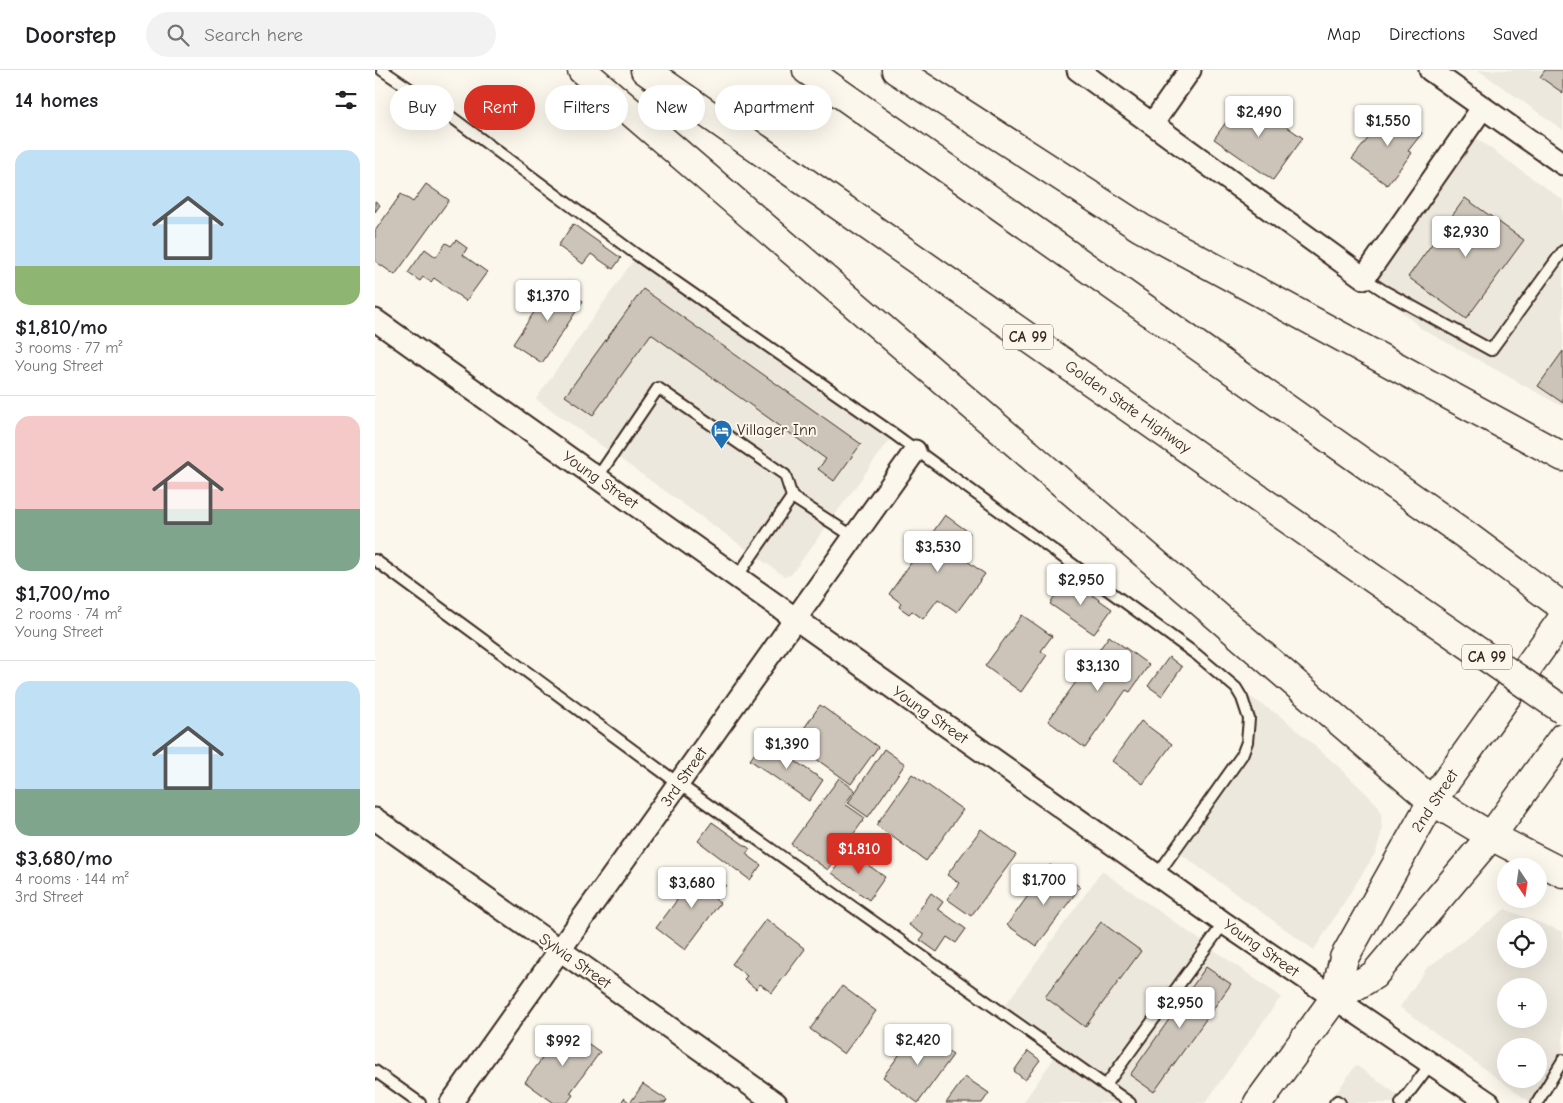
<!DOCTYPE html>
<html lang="en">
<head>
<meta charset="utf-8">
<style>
	body { margin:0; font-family:"Comic Neue",sans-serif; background:#f2f2f2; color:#202124; height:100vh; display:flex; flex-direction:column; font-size:19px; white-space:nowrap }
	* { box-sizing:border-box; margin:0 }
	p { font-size:16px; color:#757577 }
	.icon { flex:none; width:28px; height:28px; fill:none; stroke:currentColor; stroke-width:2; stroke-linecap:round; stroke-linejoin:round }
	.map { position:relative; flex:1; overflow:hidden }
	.details { display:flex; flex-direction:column; background:#fff; width:375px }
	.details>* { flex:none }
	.hud { position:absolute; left:15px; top:15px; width:475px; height:45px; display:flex; gap:10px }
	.needle { width:32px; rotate:167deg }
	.controls { position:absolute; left:1122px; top:788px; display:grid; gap:10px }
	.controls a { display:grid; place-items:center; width:50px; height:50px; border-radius:50%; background:#fff; box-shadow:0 5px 20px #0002; font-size:25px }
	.price { position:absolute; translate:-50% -42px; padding:0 11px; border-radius:5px; background:#fff; color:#222; font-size:16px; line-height:32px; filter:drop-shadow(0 1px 2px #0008) }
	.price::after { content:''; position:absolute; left:50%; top:30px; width:15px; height:11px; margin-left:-8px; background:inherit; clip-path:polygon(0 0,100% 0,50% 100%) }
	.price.on { background:#d93025; color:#fff }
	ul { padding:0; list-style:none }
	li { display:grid; align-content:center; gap:10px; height:265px; padding:0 15px }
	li+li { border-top:1px solid #e0e0e0 }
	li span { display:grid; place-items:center; height:155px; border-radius:15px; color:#555 }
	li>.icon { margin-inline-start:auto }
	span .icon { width:90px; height:90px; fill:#fffc; stroke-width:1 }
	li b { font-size:21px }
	h2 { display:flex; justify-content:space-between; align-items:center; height:60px; padding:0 15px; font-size:21px }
	.tag { padding:0 18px; border-radius:22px; background:#fff; box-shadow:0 5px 20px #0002; font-size:18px; line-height:45px }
	.tag.on { background:#d93025; color:#fff }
	header { display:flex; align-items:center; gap:30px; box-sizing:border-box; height:70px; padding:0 25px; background:#fff; border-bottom:1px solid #e0e0e0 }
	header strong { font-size:24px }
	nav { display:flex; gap:28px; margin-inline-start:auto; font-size:18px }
	.search { width:350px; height:45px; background:#f2f2f2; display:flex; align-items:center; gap:12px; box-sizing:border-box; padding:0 18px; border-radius:28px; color:#757577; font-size:19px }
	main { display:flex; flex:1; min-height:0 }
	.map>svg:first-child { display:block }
</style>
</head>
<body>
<header>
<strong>Doorstep</strong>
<div class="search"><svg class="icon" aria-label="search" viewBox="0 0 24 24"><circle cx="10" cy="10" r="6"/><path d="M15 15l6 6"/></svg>Search here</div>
<nav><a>Map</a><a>Directions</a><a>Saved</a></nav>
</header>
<main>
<section class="details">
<h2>14 homes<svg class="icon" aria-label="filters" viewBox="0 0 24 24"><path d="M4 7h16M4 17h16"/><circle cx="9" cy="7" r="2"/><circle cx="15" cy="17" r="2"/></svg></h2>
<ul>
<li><span style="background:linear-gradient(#bfe0f5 75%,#8fb573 0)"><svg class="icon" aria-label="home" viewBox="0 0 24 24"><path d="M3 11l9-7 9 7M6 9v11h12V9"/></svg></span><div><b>$1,810/mo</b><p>3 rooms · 77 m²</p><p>Young Street</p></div></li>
<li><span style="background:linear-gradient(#f6c9c9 60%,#7fa58c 0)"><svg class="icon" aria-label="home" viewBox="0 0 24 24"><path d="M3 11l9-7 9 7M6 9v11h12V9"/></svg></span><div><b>$1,700/mo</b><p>2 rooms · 74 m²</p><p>Young Street</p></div></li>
<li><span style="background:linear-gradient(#bfe0f5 70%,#7fa58c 0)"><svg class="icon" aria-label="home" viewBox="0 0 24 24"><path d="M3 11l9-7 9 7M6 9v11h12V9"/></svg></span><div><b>$3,680/mo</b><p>4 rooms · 144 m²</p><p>3rd Street</p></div></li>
</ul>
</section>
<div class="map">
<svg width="1188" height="1033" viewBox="0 0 1188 1033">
	<rect width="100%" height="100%" fill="#fbf7ec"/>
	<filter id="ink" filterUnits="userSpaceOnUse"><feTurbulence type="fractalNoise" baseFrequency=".02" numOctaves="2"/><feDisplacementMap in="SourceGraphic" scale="10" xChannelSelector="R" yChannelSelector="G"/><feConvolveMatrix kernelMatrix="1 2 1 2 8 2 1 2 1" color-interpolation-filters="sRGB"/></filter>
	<g filter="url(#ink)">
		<!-- built -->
		<path fill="#ede8dd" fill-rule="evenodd" d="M 1103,0 L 1188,0 L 1188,60 Z
			M 1084,56 L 1188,130 L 1188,337 L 1047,259 L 980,201 Z
			M 262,185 L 519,364 L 416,505 L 409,506 L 161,329 Z
			M 861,618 L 908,648 L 964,697 L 1003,735 L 1006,743 L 1007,761 L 1001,782 L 939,880 L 800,780 L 853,706 L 873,660 Z
			M 727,801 L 906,927 L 830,1033 L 648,1033 L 683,982 L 626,941 Z
			M 1130,839 L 1188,862 L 1188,988 L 1156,1033 L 1025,937 L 1051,899 ZM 1131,856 L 1164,856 L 1164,889 L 1131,889 ZM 1131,916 L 1164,916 L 1164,949 L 1131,949 ZM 1131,976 L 1164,976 L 1164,1009 L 1131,1009 Z
			M 981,995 L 1034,1033 L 954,1033 Z"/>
		<!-- building -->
		<path fill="#ccc4b9" stroke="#3b2a1e" d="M 1170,0 L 1188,0 L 1188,23 L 1165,7 Z
			M 869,27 L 928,68 L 898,110 L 839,69 Z
			M 1016,39 L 1047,63 L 1033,81 L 1037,83 L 1012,115 L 977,89 Z
			M 51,114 L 74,130 L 20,205 L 0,191 L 0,161 L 26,124 L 38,132 Z
			M 1090,128 L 1149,170 L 1091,249 L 1033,207 Z
			M 0,131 L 5,135 L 0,142 Z
			M 198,154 L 246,188 L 238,199 L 216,184 L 208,194 L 183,176 Z
			M 81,170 L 92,178 L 88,185 L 112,202 L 91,231 L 59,208 L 56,212 L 48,207 L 45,211 L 33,203 L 50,179 L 61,187 L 71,173 L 76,176 Z
			M 179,212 L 208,231 L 167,293 L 138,274 Z
			M 268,219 L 486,374 L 459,411 L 443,399 L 451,389 L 276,264 L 218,345 L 190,326 Z
			M 1188,281 L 1188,333 L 1163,316 Z
			M 570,445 L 595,463 L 581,483 L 610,504 L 582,542 L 563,529 L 548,549 L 537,541 L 534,544 L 524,537 L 526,533 L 514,524 Z
			M 693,508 L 737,539 L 719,564 L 675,534 Z
			M 647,545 L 677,566 L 666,581 L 672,585 L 646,622 L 610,596 Z
			M 734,566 L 774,595 L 755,622 L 751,620 L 710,678 L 673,651 Z
			M 794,587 L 807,597 L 787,626 L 773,616 Z
			M 445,635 L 503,677 L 476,714 L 419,673 Z
			M 766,651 L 797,674 L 768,714 L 737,691 Z
			M 389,670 L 448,710 L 434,731 L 375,690 Z
			M 509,679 L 530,694 L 493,747 L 473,733 Z
			M 537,704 L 588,740 L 551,791 L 501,755 Z
			M 464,708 L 480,720 L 470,734 L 490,748 L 453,800 L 416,774 Z
			M 337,752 L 375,779 L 371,784 L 386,795 L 375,810 L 323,771 Z
			M 606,759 L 641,785 L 596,846 L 572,829 L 584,813 L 572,805 Z
			M 473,781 L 510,807 L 494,830 L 457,803 Z
			M 675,795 L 705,817 L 662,876 L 632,855 Z
			M 327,797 L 351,815 L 340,829 L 345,833 L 310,880 L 281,858 Z
			M 556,823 L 568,832 L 563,839 L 591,859 L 581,873 L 572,867 L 562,882 L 545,870 L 549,865 L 534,855 Z
			M 391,849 L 430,879 L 397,923 L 385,914 L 381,919 L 369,909 L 372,906 L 357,894 Z
			M 726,852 L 766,881 L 710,957 L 670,927 Z
			M 831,897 L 856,914 L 779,1022 L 755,1005 Z
			M 467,916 L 501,941 L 469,984 L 435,959 Z
			M 190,957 L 225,982 L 195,1023 L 198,1025 L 192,1033 L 179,1033 L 150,1012 Z
			M 543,959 L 578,985 L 543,1033 L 508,1007 Z
			M 653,981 L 665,990 L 650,1010 L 639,1001 Z
			M 590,1007 L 614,1023 L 607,1033 L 571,1033 Z
			M 268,1014 L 292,1030 L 290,1033 L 246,1033 L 249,1028 L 255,1033 Z"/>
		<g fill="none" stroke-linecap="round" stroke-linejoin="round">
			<defs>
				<path id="lane" d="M 7,0 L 75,46 L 262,185 L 519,364 L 822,585 L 861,618 L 867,628 L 874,649 L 872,672 L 867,685 L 782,805
					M 989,208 L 1009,221 L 1116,280 L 1188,181
					M 222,408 L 283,318 L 410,405 L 417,427 L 479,467
					M 0,490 L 304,714 L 755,1033
					M 362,507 L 417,427
					M 0,1001 L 45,1033
					M 731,1015 L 849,853
					M 960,1033 L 962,1031 L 965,1033
					M 1026,1033 L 1057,992
					M 1162,1033 L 1188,990"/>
				<path id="street" d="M 703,0 L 989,208 L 1108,37
					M 1055,0 L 1188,94
					M 778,53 L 815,0
					M 0,250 L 849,853 L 1114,1033
					M 0,749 L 401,1033
					M 76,1033 L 540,381"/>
				<path id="secondary" d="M 959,929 L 999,905 L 1116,766 L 1188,667
					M 883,1033 L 959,929 L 969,888 L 1057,731 L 1188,548"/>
				<path id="highway" d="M 207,0 L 1057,731 L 1116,766 L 1188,803
					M 270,0 L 1036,535
					M 432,0 L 1092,466 L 1188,537
					M 521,0 L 766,158 L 1188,387"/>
			</defs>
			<!-- lane casing -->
			<use href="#lane" stroke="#3b2a1e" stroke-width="14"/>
			<!-- street casing -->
			<use href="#street" stroke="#3b2a1e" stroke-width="25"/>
			<!-- secondary casing -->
			<use href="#secondary" stroke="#3b2a1e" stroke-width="31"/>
			<!-- highway casing -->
			<use href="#highway" stroke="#3b2a1e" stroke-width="31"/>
			<!-- lane -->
			<use href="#lane" stroke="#fbf7ec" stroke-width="10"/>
			<!-- street -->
			<use href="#street" stroke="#fbf7ec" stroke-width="21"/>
			<!-- secondary -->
			<use href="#secondary" stroke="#fbf7ec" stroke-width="28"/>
			<!-- highway -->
			<use href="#highway" stroke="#fbf7ec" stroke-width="28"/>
			<defs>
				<path id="highway-bridge" d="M 1036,535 L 1188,640"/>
			</defs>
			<!-- highway-bridge casing -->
			<use href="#highway-bridge" stroke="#3b2a1e" stroke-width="31" stroke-linecap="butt"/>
			<!-- highway-bridge -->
			<use href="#highway-bridge" stroke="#fbf7ec" stroke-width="28"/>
		</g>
	</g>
	<!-- icons -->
	<defs>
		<symbol id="hotel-pin" viewBox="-11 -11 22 30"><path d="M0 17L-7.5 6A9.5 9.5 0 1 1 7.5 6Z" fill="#1f6fb2" stroke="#fbf7ec"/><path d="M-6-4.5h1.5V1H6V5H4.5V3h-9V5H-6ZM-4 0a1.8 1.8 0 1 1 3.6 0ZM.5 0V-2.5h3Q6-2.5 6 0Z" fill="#fff"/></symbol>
	</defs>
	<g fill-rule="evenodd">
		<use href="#hotel-pin" x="334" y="348" width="25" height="34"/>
	</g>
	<g text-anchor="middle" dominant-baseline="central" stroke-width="4" stroke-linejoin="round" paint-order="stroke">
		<!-- shield labels -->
		<g fill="#fbf7ec" stroke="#75685c" stroke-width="1">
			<rect x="628" y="254.5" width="50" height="25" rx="4"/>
			<rect x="1087" y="574.5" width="50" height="25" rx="4"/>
		</g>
		<g font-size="15" font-weight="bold" fill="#3b2a1e">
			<text x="653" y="267">CA 99</text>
			<text x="1112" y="587">CA 99</text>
		</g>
		<!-- street labels -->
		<g font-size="16" fill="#3b2a1e" stroke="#fbf7ec">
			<text transform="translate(753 337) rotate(35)">Golden State Highway</text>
			<text transform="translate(225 410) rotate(35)">Young Street</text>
			<text transform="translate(555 645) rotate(35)">Young Street</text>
			<text transform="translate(309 707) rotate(-55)">3rd Street</text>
			<text transform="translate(1060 731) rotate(-57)">2nd Street</text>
			<text transform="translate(886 878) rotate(35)">Young Street</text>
			<text transform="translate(200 891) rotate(35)">Sylvia Street</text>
		</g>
		<!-- poi labels -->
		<g font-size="16" fill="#3b2a1e" stroke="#fbf7ec" text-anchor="start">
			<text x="362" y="360">Villager Inn</text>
		</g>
	</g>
</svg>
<div class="controls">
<a><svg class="needle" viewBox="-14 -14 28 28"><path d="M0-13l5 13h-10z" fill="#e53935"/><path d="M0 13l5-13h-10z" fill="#757577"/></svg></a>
<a><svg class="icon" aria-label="locate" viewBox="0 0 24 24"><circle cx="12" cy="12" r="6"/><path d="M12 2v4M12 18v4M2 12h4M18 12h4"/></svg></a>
<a>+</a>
<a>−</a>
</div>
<b class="price" style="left:884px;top:68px">$2,490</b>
<b class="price" style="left:1013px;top:77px">$1,550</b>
<b class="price" style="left:1091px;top:188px">$2,930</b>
<b class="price" style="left:173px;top:252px">$1,370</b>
<b class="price" style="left:563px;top:503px">$3,530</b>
<b class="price" style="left:706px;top:536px">$2,950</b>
<b class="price" style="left:723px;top:622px">$3,130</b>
<b class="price" style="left:412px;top:700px">$1,390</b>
<b class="price on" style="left:484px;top:805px">$1,810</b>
<b class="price" style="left:669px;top:836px">$1,700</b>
<b class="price" style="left:317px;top:839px">$3,680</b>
<b class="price" style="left:805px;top:959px">$2,950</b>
<b class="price" style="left:543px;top:996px">$2,420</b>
<b class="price" style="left:188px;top:997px">$992</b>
<div class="hud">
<a class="tag">Buy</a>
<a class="tag on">Rent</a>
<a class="tag">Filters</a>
<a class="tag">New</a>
<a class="tag">Apartment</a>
</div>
</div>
</main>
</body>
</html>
